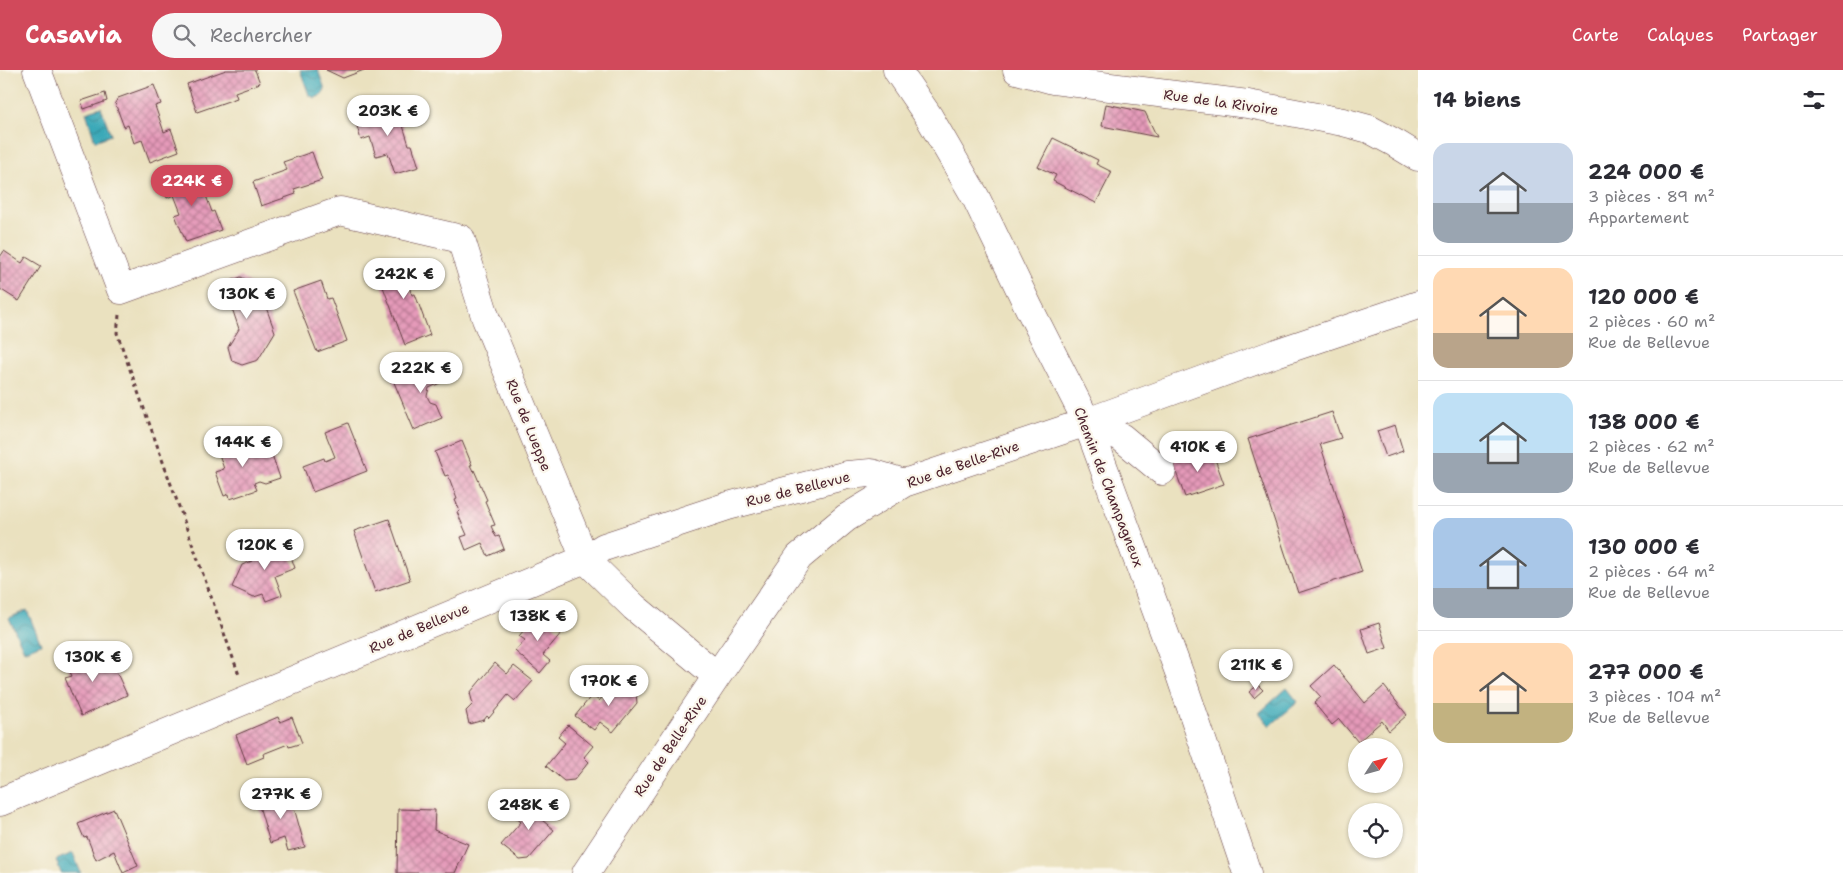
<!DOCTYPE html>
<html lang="fr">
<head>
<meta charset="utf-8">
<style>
	body { margin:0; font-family:"Shantell Sans",sans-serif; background:#f7f7f7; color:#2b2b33; height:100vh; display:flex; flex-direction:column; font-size:19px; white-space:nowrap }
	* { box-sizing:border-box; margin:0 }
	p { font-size:16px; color:#7c7c81 }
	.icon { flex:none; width:28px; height:28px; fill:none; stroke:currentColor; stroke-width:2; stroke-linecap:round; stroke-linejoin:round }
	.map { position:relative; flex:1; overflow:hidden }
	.drawer { display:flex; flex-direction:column; background:#fff; width:425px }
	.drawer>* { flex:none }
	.needle { width:32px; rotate:54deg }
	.tools { position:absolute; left:1348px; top:668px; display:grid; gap:10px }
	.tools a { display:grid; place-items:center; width:55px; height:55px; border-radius:50%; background:#fff; box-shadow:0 1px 4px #0004; font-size:25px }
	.price { position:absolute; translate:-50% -42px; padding:0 11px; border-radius:18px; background:#fff; color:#222; font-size:16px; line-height:32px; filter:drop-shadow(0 1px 2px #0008) }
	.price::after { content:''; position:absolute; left:50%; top:30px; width:15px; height:11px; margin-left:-8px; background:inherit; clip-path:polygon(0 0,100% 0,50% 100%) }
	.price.on { background:#d1495b; color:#fff }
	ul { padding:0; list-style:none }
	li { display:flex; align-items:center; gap:15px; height:125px; padding:0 15px }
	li+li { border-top:1px solid #e1e1e2 }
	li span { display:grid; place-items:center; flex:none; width:140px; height:100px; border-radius:15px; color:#555 }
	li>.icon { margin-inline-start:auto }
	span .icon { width:60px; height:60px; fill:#fffc; stroke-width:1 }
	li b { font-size:21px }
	h2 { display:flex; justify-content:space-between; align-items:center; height:60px; padding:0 15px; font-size:21px }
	header { display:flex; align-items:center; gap:30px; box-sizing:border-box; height:70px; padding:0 25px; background:#d1495b; color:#fff }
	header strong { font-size:24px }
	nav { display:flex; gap:28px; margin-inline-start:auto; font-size:18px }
	.search { width:350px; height:45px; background:#f7f7f7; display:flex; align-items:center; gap:12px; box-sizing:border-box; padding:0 18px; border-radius:28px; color:#7c7c81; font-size:19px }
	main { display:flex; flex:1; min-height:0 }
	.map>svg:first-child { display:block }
</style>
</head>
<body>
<header>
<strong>Casavia</strong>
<div class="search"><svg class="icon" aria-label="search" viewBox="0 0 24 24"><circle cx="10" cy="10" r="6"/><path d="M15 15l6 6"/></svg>Rechercher</div>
<nav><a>Carte</a><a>Calques</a><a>Partager</a></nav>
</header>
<main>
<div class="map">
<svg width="1418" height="803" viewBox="0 0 1418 803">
	<defs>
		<pattern id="water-waves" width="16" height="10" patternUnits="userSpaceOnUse" patternTransform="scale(1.25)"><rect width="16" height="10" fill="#3aa9b8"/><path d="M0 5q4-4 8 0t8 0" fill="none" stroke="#338996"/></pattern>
		<pattern id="building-cross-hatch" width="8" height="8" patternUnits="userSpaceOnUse" patternTransform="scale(1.25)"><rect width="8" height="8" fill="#e59ab9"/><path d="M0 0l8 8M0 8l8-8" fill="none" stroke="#bc7d97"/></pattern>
	</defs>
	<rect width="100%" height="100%" fill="#fbf7ec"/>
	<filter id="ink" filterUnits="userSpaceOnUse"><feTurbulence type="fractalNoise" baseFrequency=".02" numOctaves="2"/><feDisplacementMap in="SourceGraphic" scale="10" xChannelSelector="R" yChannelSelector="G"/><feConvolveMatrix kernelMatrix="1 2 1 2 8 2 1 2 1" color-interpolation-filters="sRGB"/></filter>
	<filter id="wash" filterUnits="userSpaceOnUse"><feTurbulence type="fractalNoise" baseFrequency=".0096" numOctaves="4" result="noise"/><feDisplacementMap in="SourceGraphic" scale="20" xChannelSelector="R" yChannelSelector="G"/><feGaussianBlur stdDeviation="1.12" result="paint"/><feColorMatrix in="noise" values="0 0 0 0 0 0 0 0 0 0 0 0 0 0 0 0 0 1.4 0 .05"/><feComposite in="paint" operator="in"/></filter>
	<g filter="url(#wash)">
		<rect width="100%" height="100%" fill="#eae1bf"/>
		<!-- water -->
		<path fill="url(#water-waves)" stroke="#426472" d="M 300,0 L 318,0 L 325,19 L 322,25 L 315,28 L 309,25 Z
			M 101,37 L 111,65 L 95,71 L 86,42 Z
			M 27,540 L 41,574 L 24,581 L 9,548 Z
			M 1287,618 L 1298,632 L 1270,656 L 1259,643 Z
			M 73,783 L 81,803 L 61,803 L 56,790 Z"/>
		<g id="blocks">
			<!-- building -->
			<path fill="url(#building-cross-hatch)" d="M 226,0 L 255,0 L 260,13 L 235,22 L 237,28 L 197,42 L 187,14 Z
				M 326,0 L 364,0 L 343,8 Z
				M 154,15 L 161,34 L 155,36 L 164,62 L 171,59 L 179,81 L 150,92 L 142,70 L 134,73 L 128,55 L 124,57 L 115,33 L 118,28 Z
				M 105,23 L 107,31 L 84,39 L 81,31 Z
				M 396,33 L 409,75 L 412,75 L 419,97 L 395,104 L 388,83 L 376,86 L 370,67 L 361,70 L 354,46 Z
				M 1106,34 L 1145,42 L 1157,67 L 1102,56 Z
				M 1053,68 L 1098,90 L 1096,94 L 1112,102 L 1096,133 L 1053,111 L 1056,105 L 1038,97 Z
				M 312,82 L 322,110 L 294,119 L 296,124 L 261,136 L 253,112 L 287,100 L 283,92 Z
				M 197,101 L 212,142 L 214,141 L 221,160 L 186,172 L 175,145 L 181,143 L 174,125 L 167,128 L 162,113 Z
				M 4,181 L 22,193 L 26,187 L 41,196 L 19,231 L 0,219 L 0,187 Z
				M 402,191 L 404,195 L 414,191 L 421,208 L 410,212 L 411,216 L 409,217 L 412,225 L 415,224 L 430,265 L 405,275 L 377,201 Z
				M 241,207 L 259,218 L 275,262 L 258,290 L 242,295 L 232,291 L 228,277 L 239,259 L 233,241 L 213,229 L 222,214 Z
				M 321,211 L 327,229 L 331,228 L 347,271 L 317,282 L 293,221 Z
				M 441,290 L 449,309 L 429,318 L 427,326 L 430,332 L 436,334 L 442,348 L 414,360 L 393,310 Z
				M 1332,342 L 1341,368 L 1320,374 L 1362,502 L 1298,523 L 1248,369 Z
				M 348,353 L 367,401 L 313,422 L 303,396 L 324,388 L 325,391 L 335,387 L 325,362 Z
				M 1395,355 L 1403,381 L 1386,387 L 1377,361 Z
				M 244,365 L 251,385 L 256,387 L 271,382 L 280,408 L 265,413 L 259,411 L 254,413 L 257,420 L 230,429 L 229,424 L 224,426 L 215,402 L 224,399 L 216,375 Z
				M 462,371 L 472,395 L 470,395 L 473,401 L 474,400 L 487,430 L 485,431 L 495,455 L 491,456 L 496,467 L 499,466 L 504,479 L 488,486 L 482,473 L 466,480 L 461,467 L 467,465 L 457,442 L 460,441 L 455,430 L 457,429 L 448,405 L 445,406 L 435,382 Z
				M 1211,378 L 1224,414 L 1185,427 L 1172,391 Z
				M 389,449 L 410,510 L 375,522 L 354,461 Z
				M 285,470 L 295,498 L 275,506 L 282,525 L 266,531 L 263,524 L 254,527 L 232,517 L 242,495 L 252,491 L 249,483 Z
				M 544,547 L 562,562 L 543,585 L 550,591 L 540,603 L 515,581 L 525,570 L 519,566 L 534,548 Z
				M 1379,553 L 1387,578 L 1369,584 L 1361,559 Z
				M 91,580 L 97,594 L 110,588 L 127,625 L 81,646 L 65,608 L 72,606 L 65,592 Z
				M 495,593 L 507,604 L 514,596 L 533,611 L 515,631 L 508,625 L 489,648 L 487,646 L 484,650 L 469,654 L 466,641 L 473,634 L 470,623 Z
				M 1334,595 L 1365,633 L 1384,616 L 1407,645 L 1389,661 L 1382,651 L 1358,672 L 1339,649 L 1332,655 L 1314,633 L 1321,627 L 1311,616 Z
				M 618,608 L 636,623 L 637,633 L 613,662 L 600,652 L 594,660 L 575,646 L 592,625 L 599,631 Z
				M 1258,615 L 1263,620 L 1254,628 L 1249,622 Z
				M 278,647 L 280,652 L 292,647 L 302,673 L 289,677 L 288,674 L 263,684 L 264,687 L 247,694 L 236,665 Z
				M 568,655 L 593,676 L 584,687 L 589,692 L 574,710 L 564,711 L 546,696 L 565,673 L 558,667 Z
				M 289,720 L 305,777 L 288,781 L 284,768 L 270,773 L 257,729 Z
				M 531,726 L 549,741 L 542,750 L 554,760 L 529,789 L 520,790 L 501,775 L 521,752 L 514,746 Z
				M 114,739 L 138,796 L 123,803 L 114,781 L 96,790 L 87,767 L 84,768 L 78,754 Z
				M 398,739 L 435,740 L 434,760 L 468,774 L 455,803 L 397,803 Z"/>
		</g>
	</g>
	<g filter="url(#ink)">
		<use href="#blocks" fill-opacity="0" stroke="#623c41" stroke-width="1"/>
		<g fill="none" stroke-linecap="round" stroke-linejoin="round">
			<defs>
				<path id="minor" d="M 37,0 L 121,220 L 340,141 L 461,169 L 486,249 L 585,489 L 634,537 L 717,606
					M 897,0 L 929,47 L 976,128 L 1029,238 L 1087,352 L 1180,605 L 1247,803
					M 1017,0 L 1053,10 L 1248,34 L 1343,52 L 1369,59 L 1395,73 L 1418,87
					M 1087,352 L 1121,367 L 1162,401
					M 0,732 L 585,489 L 604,477 L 728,436 L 847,405 L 871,403 L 904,413
					M 586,803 L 717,606 L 799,487 L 846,448 L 904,413 L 1087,352 L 1276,283 L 1418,235"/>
			</defs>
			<!-- minor casing -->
			<use href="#minor" stroke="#623c41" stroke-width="29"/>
			<!-- path -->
			<path stroke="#623c41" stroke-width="3" stroke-dasharray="4 4" stroke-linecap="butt" d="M 119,245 L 117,263 L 239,605"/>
			<!-- minor -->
			<use href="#minor" stroke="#fff" stroke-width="28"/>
		</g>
	</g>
	<g text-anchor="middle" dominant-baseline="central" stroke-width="4.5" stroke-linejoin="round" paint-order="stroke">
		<!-- street labels -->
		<g font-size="14" fill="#4a1f2b" stroke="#fbf7ec">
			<text transform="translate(1221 32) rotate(8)">Rue de la Rivoire</text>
			<text transform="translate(529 355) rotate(68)">Rue de Lueppe</text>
			<text transform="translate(963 394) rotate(-19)">Rue de Belle-Rive</text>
			<text transform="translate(1109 417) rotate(69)">Chemin de Champagneux</text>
			<text transform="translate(798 419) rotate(-14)">Rue de Bellevue</text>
			<text transform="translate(419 558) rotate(-23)">Rue de Bellevue</text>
			<text transform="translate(670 676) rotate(-56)">Rue de Belle-Rive</text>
		</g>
	</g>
</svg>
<div class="tools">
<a><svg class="needle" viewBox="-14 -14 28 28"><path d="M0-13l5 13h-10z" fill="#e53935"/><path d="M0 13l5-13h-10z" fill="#7c7c81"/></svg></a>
<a><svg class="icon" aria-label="locate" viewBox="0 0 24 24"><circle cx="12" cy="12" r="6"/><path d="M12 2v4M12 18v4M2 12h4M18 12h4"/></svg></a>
</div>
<b class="price" style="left:388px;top:67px">203K €</b>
<b class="price on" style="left:192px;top:137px">224K €</b>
<b class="price" style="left:404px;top:230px">242K €</b>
<b class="price" style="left:247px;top:250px">130K €</b>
<b class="price" style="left:421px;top:324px">222K €</b>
<b class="price" style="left:243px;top:398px">144K €</b>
<b class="price" style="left:1198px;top:403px">410K €</b>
<b class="price" style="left:265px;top:501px">120K €</b>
<b class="price" style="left:538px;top:572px">138K €</b>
<b class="price" style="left:93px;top:613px">130K €</b>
<b class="price" style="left:1256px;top:621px">211K €</b>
<b class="price" style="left:609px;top:637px">170K €</b>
<b class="price" style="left:281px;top:750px">277K €</b>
<b class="price" style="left:529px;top:761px">248K €</b>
</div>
<section class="drawer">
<h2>14 biens<svg class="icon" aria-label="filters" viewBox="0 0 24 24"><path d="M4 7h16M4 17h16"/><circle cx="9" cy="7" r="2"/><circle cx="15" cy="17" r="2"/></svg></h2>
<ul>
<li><span style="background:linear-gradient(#c9d6e8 60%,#9aa5b1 0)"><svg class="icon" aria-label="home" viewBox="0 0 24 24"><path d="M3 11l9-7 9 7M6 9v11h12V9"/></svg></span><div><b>224 000 €</b><p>3 pièces · 89 m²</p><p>Appartement</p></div></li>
<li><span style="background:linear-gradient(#ffd9b3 65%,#b9a48a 0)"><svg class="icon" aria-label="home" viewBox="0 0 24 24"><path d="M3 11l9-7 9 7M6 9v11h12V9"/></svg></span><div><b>120 000 €</b><p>2 pièces · 60 m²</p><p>Rue de Bellevue</p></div></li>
<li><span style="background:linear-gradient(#bfe0f5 60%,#9aa5b1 0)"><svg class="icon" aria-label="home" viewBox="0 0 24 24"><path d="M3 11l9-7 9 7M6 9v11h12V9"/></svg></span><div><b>138 000 €</b><p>2 pièces · 62 m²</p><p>Rue de Bellevue</p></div></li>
<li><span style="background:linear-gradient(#a9c7e8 70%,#9aa5b1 0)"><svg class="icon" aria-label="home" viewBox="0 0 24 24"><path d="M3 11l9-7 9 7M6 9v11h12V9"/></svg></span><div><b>130 000 €</b><p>2 pièces · 64 m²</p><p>Rue de Bellevue</p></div></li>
<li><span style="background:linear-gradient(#ffd9b3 60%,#c2b280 0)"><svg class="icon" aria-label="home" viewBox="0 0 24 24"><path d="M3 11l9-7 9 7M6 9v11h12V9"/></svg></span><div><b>277 000 €</b><p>3 pièces · 104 m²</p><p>Rue de Bellevue</p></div></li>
</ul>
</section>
</main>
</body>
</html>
